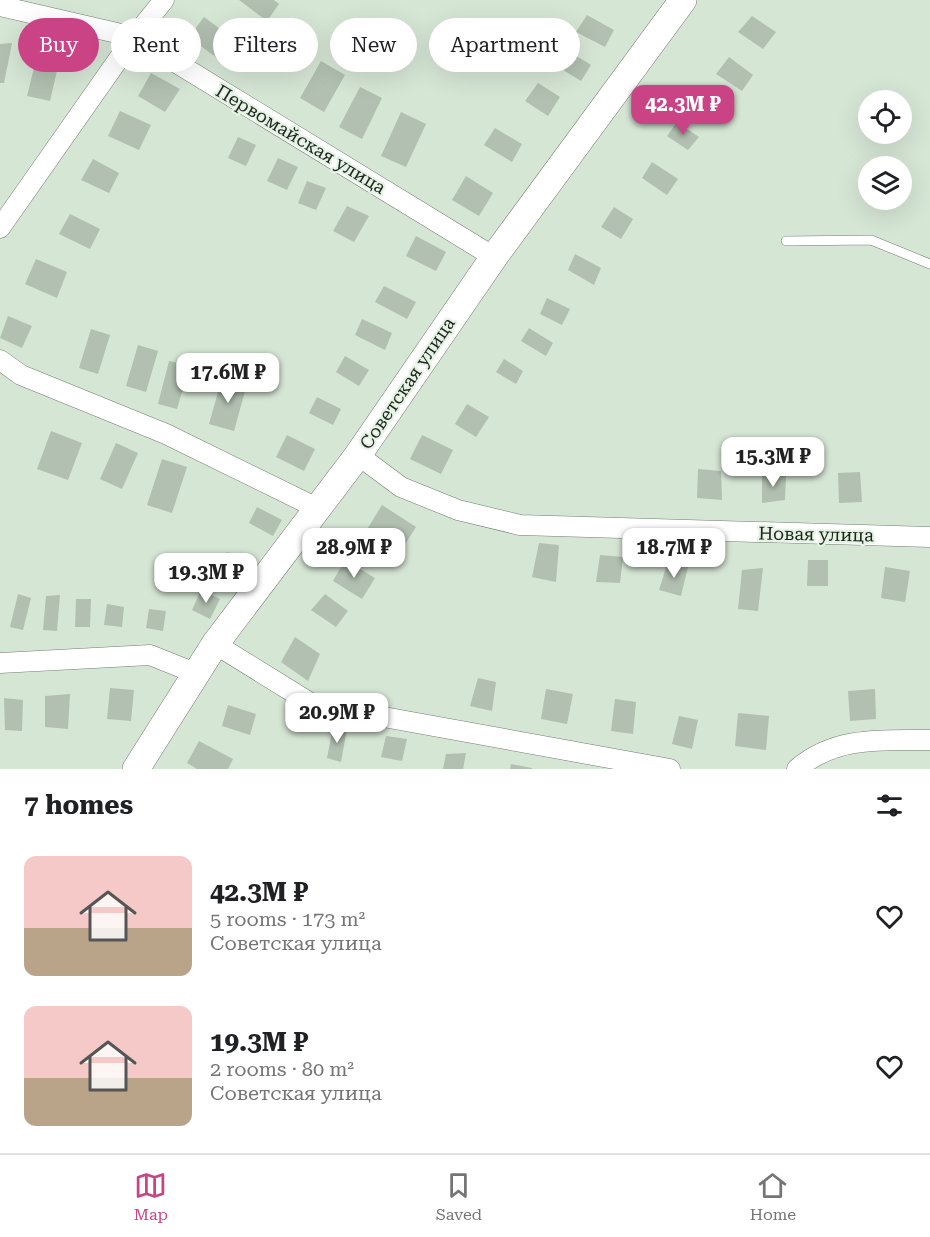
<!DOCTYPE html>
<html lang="en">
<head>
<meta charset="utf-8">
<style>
	body { margin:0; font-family:"Roboto Serif",serif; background:#f6f6f6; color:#202124; height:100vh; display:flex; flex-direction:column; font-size:22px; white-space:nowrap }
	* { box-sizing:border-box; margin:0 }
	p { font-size:20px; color:#757577 }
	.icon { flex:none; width:33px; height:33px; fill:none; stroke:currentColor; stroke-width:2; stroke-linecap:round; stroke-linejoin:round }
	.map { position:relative; height:769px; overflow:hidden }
	.sheet { display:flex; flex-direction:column; background:#fff; flex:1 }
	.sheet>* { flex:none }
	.hud { position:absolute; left:18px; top:18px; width:600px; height:54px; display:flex; gap:12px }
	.controls { position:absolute; left:858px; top:90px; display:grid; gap:12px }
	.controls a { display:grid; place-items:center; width:54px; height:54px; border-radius:50%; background:#fff; box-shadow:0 6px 24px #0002; font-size:30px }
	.price { position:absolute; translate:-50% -51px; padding:0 14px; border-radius:12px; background:#fff; color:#222; font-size:20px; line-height:39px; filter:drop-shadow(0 2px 3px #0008) }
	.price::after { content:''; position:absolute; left:50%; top:36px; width:18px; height:14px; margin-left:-9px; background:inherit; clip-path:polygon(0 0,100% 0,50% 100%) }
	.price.selected { background:#c94385; color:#fff }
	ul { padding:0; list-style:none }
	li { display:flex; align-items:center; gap:18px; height:150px; padding:0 24px }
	li span { display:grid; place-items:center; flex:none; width:168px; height:120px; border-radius:12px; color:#555 }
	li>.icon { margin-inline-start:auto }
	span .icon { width:72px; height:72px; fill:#fffc; stroke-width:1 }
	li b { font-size:26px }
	h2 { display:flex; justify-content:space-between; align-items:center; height:72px; padding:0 24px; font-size:26px }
	.chip { padding:0 21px; border-radius:27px; background:#fff; box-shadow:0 6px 24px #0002; font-size:21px; line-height:54px }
	.chip.selected { background:#c94385; color:#fff }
	.tabs { display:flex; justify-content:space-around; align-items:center; height:84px; border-top:2px solid #e0e0e0; background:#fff; font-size:16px; color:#757577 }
	.tabs a { display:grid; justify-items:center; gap:3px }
	.tabs .selected { color:#c94385 }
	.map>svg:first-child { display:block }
</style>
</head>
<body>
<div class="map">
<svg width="930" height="769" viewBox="0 0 930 769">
	<rect width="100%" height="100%" fill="#d6e6d5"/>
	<!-- building -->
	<path fill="#b1c0b0" d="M 239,0 L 274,0 L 279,4 L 267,21 Z
		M 587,15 L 614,30 L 605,47 L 576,32 Z
		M 752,16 L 776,32 L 763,49 L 738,32 Z
		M 204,17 L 231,37 L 217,58 L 189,37 Z
		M 12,43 L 4,83 L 0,83 L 0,44 Z
		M 565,49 L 591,65 L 581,81 L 555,65 Z
		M 729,57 L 753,75 L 742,91 L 716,74 Z
		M 321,61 L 345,75 L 324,112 L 300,98 Z
		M 59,62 L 50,101 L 27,96 L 35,64 Z
		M 151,73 L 180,89 L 165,112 L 138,96 Z
		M 538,83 L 560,97 L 548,116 L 525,101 Z
		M 700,85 L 721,100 L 711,113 L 690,98 Z
		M 360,87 L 382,98 L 362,139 L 339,127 Z
		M 120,111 L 151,125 L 139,150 L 108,136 Z
		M 401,112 L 426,124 L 406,167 L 381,156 Z
		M 677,122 L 699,137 L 688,150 L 667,136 Z
		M 495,128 L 522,144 L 512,162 L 484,145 Z
		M 238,137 L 256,145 L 246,166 L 228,158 Z
		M 278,158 L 298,167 L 287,190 L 267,181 Z
		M 93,159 L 119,173 L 109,193 L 81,180 Z
		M 652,162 L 678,179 L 667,195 L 642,178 Z
		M 466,176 L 493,193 L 479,216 L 452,200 Z
		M 307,181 L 326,188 L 316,210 L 298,203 Z
		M 347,206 L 369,216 L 354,242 L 333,231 Z
		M 614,207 L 633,219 L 621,239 L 601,227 Z
		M 70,214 L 100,229 L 90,249 L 59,234 Z
		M 416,236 L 446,252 L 436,271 L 406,256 Z
		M 575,254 L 601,268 L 594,285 L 568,270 Z
		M 36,259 L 67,272 L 57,298 L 25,284 Z
		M 384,286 L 416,302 L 407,319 L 375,302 Z
		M 547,298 L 570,309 L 562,325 L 540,314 Z
		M 8,316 L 32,326 L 22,348 L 0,338 Z
		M 362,319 L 392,333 L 385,350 L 355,335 Z
		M 529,328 L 553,343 L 546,356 L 521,341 Z
		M 91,329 L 110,335 L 98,374 L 79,368 Z
		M 138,345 L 158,351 L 146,392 L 126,386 Z
		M 345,356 L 369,370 L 359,386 L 336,372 Z
		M 504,359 L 523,371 L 516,384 L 496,372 Z
		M 169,361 L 190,365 L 177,409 L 158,404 Z
		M 222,378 L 247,384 L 234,431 L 209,424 Z
		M 317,397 L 341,409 L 333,425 L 309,413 Z
		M 467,404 L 489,417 L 476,437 L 455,424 Z
		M 51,431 L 82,443 L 68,480 L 37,469 Z
		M 287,435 L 315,449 L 304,471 L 276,457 Z
		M 422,435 L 453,450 L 441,474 L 410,459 Z
		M 116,443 L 138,453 L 122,489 L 100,479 Z
		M 162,459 L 187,467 L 172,513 L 147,505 Z
		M 698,469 L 721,471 L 722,500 L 697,498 Z
		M 860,472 L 862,502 L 839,503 L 838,473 Z
		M 762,475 L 786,476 L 785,500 L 762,503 Z
		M 382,505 L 416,527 L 400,552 L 366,531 Z
		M 257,507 L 282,520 L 273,536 L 249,523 Z
		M 539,543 L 559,545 L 556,582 L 532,577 Z
		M 227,552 L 251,563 L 244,581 L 219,571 Z
		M 600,555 L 623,557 L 620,583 L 596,582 Z
		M 345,560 L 375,578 L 362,599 L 333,581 Z
		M 808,560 L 828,560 L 828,586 L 807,586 Z
		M 668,561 L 688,567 L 681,596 L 659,590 Z
		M 885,567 L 910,571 L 905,602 L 881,598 Z
		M 763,568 L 758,611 L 738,609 L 742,570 Z
		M 201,590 L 220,599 L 210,619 L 192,610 Z
		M 18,594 L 31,598 L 23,630 L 10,627 Z
		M 325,594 L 348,611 L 336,627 L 311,610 Z
		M 60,595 L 57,631 L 43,630 L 46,596 Z
		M 76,599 L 91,599 L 90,627 L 75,627 Z
		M 107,604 L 124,607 L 122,627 L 104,625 Z
		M 149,609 L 166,611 L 163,631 L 146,628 Z
		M 295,637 L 320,654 L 308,681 L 281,662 Z
		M 478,678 L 496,682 L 492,711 L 470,706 Z
		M 110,688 L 134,690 L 131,721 L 107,719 Z
		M 546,689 L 573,694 L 567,724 L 541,719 Z
		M 875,689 L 876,719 L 850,721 L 848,691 Z
		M 70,694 L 68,729 L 45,727 L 45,696 Z
		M 4,698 L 23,700 L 22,731 L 5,730 Z
		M 615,699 L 636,702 L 633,734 L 611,731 Z
		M 228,705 L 256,714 L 250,735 L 222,726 Z
		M 738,713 L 769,716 L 766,750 L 735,746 Z
		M 679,716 L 698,720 L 692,749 L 672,744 Z
		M 333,727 L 347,729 L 341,762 L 327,758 Z
		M 386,736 L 407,739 L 402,761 L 381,757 Z
		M 199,741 L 233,759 L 228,769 L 197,769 L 187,763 Z
		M 466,753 L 463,769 L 443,769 L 446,754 Z
		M 511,764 L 532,768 L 532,769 L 510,769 Z"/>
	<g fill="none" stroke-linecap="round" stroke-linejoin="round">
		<defs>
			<path id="lane" d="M 786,241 L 871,240 L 930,264"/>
			<path id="street" d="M 0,6 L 134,37 L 494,257
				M 0,228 L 134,37 L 164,0
				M 0,360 L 21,375 L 166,434 L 319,509
				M 358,455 L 401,487 L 458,510 L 520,525 L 930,537
				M 215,644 L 312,704 L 670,769
				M 0,663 L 150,655 L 195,673
				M 797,769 C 835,736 883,740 930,740"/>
			<path id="secondary" d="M 136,769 L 215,644 L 358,455 L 494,257 L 683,0"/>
		</defs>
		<!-- lane casing -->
		<use href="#lane" stroke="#707e6f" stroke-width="10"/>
		<!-- street casing -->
		<use href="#street" stroke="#707e6f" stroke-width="21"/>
		<!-- secondary casing -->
		<use href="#secondary" stroke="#707e6f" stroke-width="28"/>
		<!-- lane -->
		<use href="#lane" stroke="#fff" stroke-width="9"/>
		<!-- street -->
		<use href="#street" stroke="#fff" stroke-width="20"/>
		<!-- secondary -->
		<use href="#secondary" stroke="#fff" stroke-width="27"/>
	</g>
	<g text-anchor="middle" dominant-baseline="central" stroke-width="4.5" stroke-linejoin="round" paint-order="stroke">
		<!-- street labels -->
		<g font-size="18" fill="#1f241e" stroke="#e4f3e3">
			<text transform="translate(301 139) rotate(31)">Первомайская улица</text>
			<text transform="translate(407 383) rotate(-56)">Советская улица</text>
			<text transform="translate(816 534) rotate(1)">Новая улица</text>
		</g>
	</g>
</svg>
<div class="controls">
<a><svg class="icon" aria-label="locate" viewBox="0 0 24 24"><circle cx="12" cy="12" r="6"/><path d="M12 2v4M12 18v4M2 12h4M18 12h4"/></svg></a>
<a><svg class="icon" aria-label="layers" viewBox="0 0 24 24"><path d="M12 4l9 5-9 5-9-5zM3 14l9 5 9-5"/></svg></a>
</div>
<b class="price selected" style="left:683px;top:136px">42.3M ₽</b>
<b class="price" style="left:228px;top:404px">17.6M ₽</b>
<b class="price" style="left:773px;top:488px">15.3M ₽</b>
<b class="price" style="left:354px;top:579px">28.9M ₽</b>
<b class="price" style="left:674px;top:579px">18.7M ₽</b>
<b class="price" style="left:206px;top:604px">19.3M ₽</b>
<b class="price" style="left:337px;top:744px">20.9M ₽</b>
<div class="hud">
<a class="chip selected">Buy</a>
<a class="chip">Rent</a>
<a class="chip">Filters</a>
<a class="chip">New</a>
<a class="chip">Apartment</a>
</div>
</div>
<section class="sheet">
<h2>7 homes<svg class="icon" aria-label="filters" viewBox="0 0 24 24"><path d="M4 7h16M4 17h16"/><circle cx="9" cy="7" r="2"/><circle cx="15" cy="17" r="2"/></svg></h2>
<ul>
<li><span style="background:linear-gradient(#f6c9c9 60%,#b9a48a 0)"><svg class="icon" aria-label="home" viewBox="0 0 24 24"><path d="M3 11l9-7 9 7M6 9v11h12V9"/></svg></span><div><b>42.3M ₽</b><p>5 rooms · 173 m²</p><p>Советская улица</p></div><svg class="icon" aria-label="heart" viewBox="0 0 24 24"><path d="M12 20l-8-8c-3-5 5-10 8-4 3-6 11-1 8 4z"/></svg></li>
<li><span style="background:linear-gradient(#f6c9c9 60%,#b9a48a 0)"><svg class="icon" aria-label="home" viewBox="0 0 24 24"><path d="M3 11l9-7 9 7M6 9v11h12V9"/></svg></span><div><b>19.3M ₽</b><p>2 rooms · 80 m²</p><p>Советская улица</p></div><svg class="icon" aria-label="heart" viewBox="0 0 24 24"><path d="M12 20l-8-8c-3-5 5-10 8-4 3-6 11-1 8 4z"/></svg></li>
</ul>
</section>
<nav class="tabs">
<a class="selected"><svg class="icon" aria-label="map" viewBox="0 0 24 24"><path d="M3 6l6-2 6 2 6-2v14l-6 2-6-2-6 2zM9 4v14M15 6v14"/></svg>Map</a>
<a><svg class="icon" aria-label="saved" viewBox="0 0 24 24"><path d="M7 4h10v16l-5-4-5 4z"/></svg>Saved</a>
<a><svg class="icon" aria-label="home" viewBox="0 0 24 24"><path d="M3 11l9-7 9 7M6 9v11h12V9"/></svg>Home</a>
</nav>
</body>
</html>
